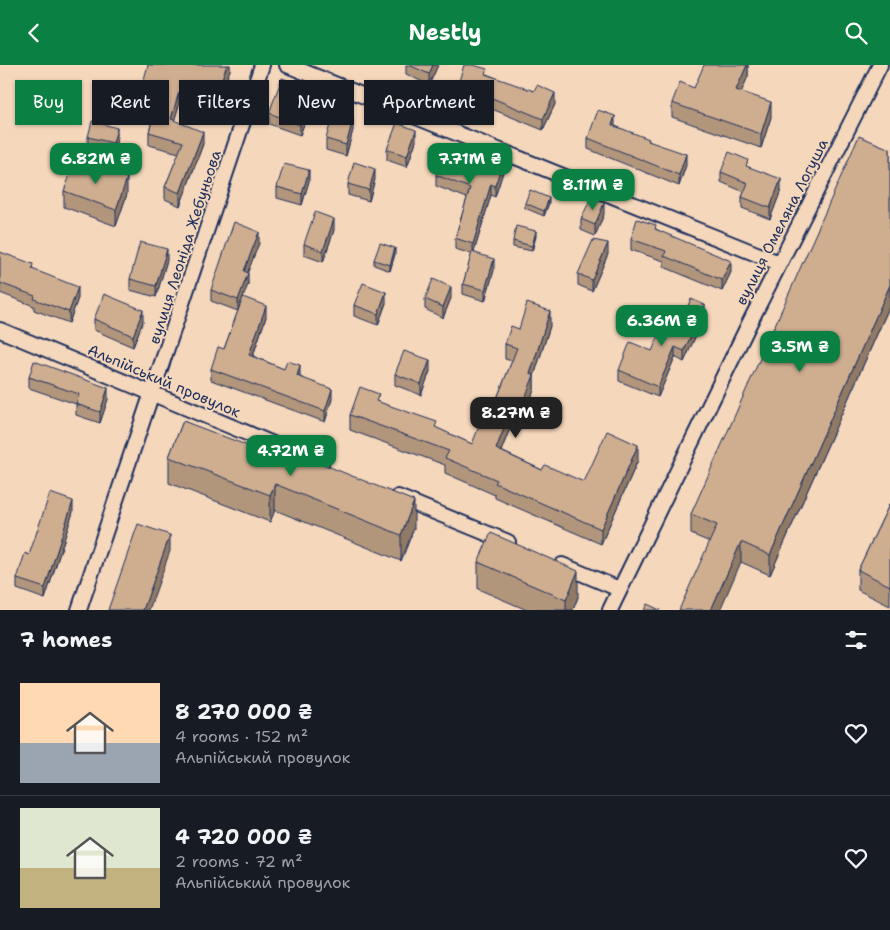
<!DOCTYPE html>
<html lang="en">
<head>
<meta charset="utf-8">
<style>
	body { margin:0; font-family:"Shantell Sans",sans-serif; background:#20242c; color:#f1f3f6; height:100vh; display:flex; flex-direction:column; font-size:19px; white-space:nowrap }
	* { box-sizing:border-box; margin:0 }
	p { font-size:16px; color:#9ea1a6 }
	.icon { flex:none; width:28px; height:28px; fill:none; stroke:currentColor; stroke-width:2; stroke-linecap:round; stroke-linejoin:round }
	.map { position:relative; height:545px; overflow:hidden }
	.drawer { display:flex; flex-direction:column; background:#171b24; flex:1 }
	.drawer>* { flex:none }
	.banner { position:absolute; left:15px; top:15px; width:500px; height:45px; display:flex; gap:10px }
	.price { position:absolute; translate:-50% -42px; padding:0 11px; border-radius:10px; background:#0b8043; color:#fff; font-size:16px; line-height:32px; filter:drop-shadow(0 1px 2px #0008) }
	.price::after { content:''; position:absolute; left:50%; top:30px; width:15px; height:11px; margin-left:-8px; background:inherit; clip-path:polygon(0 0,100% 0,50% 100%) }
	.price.current { background:#222; color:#fff }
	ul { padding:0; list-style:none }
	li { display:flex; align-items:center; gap:15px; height:125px; padding:0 20px }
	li+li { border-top:1px solid #363941 }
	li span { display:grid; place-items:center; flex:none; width:140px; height:100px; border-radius:0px; color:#555 }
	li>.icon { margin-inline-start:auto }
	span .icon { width:60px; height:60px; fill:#fffc; stroke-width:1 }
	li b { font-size:21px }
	h2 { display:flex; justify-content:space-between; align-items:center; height:60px; padding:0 20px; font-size:21px }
	.chip { padding:0 18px; border-radius:0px; background:#171b24; box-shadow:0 1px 4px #0004; font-size:18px; line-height:45px }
	.chip.current { background:#0b8043; color:#fff }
	header { display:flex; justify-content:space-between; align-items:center; height:65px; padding:0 20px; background:#0b8043; color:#fff; font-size:22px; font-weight:700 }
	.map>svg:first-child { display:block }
</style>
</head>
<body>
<header><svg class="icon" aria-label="back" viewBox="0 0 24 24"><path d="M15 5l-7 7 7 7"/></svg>Nestly<svg class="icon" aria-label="search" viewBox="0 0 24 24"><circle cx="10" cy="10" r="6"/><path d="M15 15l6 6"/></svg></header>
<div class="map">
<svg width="890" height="545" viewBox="0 0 890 545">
	<rect width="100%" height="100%" fill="#f5d7bb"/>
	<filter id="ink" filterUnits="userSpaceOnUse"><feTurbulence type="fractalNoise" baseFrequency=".02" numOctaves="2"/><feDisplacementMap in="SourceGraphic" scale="10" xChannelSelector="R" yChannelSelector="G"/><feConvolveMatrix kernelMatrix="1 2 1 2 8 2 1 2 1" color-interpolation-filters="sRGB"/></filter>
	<g filter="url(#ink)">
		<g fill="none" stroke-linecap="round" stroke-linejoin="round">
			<defs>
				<path id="street" d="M 287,0 L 779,198
					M 0,265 L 321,399
					M 398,432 L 508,477
					M 562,500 L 619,524
					M 79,545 L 262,0
					M 610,545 L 749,259 L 880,0"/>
			</defs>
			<!-- street casing -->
			<use href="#street" stroke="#1b2f5e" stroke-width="18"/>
			<!-- street -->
			<use href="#street" stroke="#f5d7bb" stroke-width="14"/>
		</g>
		<!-- wall -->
		<path fill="#b2967c" stroke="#1b2f5e" d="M 230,0 L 230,5 L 212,52 L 179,40 L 174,56 L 203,79 L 180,141 L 165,134 L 165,122 L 179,88 L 149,80 L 149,67 L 157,37 L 142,33 L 142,21 Z
			M 406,0 L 438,0 L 429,20 L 406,9 Z
			M 748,0 L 748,11 L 741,27 L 771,52 L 761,83 L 672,52 L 672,38 L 694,23 Z
			M 487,9 L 555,39 L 543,65 L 458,30 L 458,19 Z
			M 313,35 L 300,70 L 269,59 L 269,48 Z
			M 615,61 L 649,76 L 686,100 L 679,121 L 588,84 L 588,73 Z
			M 353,65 L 346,91 L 326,85 L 326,74 Z
			M 88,72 L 117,74 L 113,89 L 88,82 Z
			M 416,76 L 407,102 L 387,95 L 387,84 Z
			M 890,84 L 890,240 L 770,510 L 741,497 L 710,477 L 691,469 L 691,449 Z
			M 748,102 L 781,125 L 770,154 L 742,143 L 742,132 L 744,127 L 721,117 L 721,107 Z
			M 503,107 L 495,132 L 491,130 L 474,187 L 494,205 L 485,236 L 463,229 L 463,219 L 472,189 L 455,184 L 455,173 L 467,133 L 436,121 L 436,110 Z
			M 375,114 L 369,136 L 348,130 L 348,119 Z
			M 309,116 L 302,140 L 277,133 L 277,122 Z
			M 64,126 L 127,129 L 116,161 L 64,142 Z
			M 525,138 L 549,138 L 544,151 L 525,143 Z
			M 604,149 L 595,171 L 581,165 L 581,154 Z
			M 656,164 L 731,207 L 722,226 L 664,202 L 664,196 L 631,185 L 631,174 Z
			M 334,165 L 323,197 L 304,190 L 304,179 Z
			M 536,171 L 532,186 L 513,182 L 513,176 Z
			M 259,178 L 247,208 L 248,219 L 243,232 L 266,252 L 253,291 L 300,311 L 300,312 L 332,334 L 325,357 L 211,315 L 211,304 L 224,284 L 238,246 L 211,236 L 211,225 Z
			M 0,187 L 33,205 L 78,233 L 69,258 L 34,245 L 34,241 L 0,228 Z
			M 395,189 L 390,206 L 374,200 L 374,195 Z
			M 608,189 L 592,226 L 578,220 L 578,209 Z
			M 167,195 L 156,232 L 130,225 L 130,214 Z
			M 451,233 L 443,253 L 425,244 L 425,234 Z
			M 386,238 L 378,260 L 354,251 L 354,240 Z
			M 705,250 L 684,297 L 675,292 L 658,332 L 619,316 L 619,305 L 652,286 L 682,254 Z
			M 94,254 L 143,256 L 133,282 L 94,265 Z
			M 550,261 L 534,311 L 534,325 L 522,356 L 514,353 L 501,386 L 542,405 L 584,417 L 638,395 L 601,479 L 495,433 L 495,430 L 445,408 L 445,400 L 350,365 L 350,350 L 379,337 L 472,379 L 492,346 L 512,296 L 505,294 L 505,279 L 519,264 Z
			M 430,306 L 421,330 L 395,320 L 395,309 Z
			M 29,312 L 108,334 L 100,358 L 76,350 L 76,339 L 29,323 Z
			M 183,356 L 414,463 L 401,496 L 275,445 L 270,457 L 169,418 L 169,392 Z
			M 890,438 L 890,541 L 858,525 L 858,505 Z
			M 73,447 L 45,534 L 17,524 L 17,514 L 29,490 Z
			M 478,497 L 578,532 L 573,545 L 527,545 L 478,524 Z"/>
		<!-- shaded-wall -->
		<path fill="#917a65" stroke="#1b2f5e" d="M 227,0 L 230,0 L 230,5 L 212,52 L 212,40 Z
			M 433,0 L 438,0 L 429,20 L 429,9 Z
			M 747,0 L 748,0 L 748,11 L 736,40 L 736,25 Z
			M 313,24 L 313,35 L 300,70 L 300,60 Z
			M 179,27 L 179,40 L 171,67 L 171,54 Z
			M 555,28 L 555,39 L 543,65 L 543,54 Z
			M 771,37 L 771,52 L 761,83 L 761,69 Z
			M 615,51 L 615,62 L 612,60 Z
			M 353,55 L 353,65 L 346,91 L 346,80 Z
			M 117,63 L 117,74 L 113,89 L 113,78 Z
			M 416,65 L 416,76 L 407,102 L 407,91 Z
			M 203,67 L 203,79 L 180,141 L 180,128 Z
			M 686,89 L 686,100 L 679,121 L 679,110 Z
			M 503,96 L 503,107 L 495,132 L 495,121 Z
			M 375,104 L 375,114 L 369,136 L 369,125 Z
			M 309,105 L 309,116 L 302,140 L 302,129 Z
			M 127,113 L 127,129 L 116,161 L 116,145 Z
			M 781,114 L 781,125 L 770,154 L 770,143 Z
			M 491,119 L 491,130 L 473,190 L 473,179 Z
			M 549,133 L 549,138 L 544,151 L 544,146 Z
			M 604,138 L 604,149 L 595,171 L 595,160 Z
			M 334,154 L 334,165 L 323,197 L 323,186 Z
			M 536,166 L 536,171 L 532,186 L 532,181 Z
			M 259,167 L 259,178 L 244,217 L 244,206 Z
			M 608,178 L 608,189 L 592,226 L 592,215 Z
			M 395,183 L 395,189 L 390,206 L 390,200 Z
			M 167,184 L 167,195 L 156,232 L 156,221 Z
			M 494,194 L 494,205 L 485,236 L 485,225 Z
			M 731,196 L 731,207 L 722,226 L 722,215 Z
			M 248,208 L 248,219 L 238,246 L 238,235 Z
			M 890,220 L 890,240 L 770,510 L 770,490 Z
			M 78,222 L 78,233 L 69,258 L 69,247 Z
			M 451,222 L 451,233 L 443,253 L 443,242 Z
			M 386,227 L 386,238 L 378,260 L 378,249 Z
			M 705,240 L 705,250 L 684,297 L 684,286 Z
			M 266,241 L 266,252 L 249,301 L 249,290 Z
			M 143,245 L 143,256 L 133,282 L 133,271 Z
			M 550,246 L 550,261 L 534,311 L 534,325 L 522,356 L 522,341 L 530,309 Z
			M 675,282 L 675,292 L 658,332 L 658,322 Z
			M 430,295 L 430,306 L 421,330 L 421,319 Z
			M 300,300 L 300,311 L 297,322 L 297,311 Z
			M 108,323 L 108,334 L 100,358 L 100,347 Z
			M 332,324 L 332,334 L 325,357 L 325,346 Z
			M 514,338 L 514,353 L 496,399 L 496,384 Z
			M 638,380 L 638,395 L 601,479 L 601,464 Z
			M 275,419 L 275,445 L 270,457 L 270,430 Z
			M 73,436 L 73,447 L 45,534 L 45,523 Z
			M 414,436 L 414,463 L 401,496 L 401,470 Z
			M 170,470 L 170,486 L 149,545 L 143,545 Z
			M 741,477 L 741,497 L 720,545 L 711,545 Z
			M 578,506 L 578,532 L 573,545 L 566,545 L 566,535 Z"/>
		<!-- building -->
		<path fill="#cfae90" stroke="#1b2f5e" d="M 148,0 L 227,0 L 212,40 L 179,27 L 171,54 L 203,67 L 180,128 L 165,122 L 183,77 L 149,67 L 160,26 L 142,21 Z
			M 409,0 L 433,0 L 429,9 Z
			M 464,0 L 473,0 L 487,4 L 485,9 L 534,26 L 537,20 L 555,28 L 543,54 L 458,19 Z
			M 704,0 L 747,0 L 736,25 L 771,37 L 761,69 L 672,38 L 680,17 L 694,23 Z
			M 282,13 L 313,24 L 300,60 L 269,48 Z
			M 598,45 L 615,51 L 612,60 L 649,74 L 648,76 L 686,89 L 679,110 L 588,73 Z
			M 333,49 L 353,55 L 346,80 L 326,74 Z
			M 92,56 L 117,63 L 113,78 L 88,72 Z
			M 397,58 L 416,65 L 407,91 L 387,84 Z
			M 859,71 L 890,84 L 890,220 L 770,490 L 741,477 L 711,545 L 679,545 L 717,460 L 691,449 Z
			M 448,80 L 483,93 L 485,90 L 503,96 L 495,121 L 491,119 L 473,179 L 455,173 L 470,123 L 436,110 Z
			M 729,87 L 748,95 L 746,101 L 781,114 L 770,143 L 742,132 L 748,118 L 721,107 Z
			M 76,94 L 127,113 L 116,145 L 64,126 Z
			M 354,97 L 375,104 L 369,125 L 348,119 Z
			M 284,99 L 309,105 L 302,129 L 277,122 Z
			M 530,125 L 549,133 L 544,146 L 525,138 Z
			M 591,133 L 604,138 L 595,160 L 581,154 Z
			M 315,147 L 334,154 L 323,186 L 304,179 Z
			M 637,154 L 656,160 L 655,164 L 731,196 L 722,215 L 664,191 L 666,186 L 631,174 Z
			M 234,157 L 259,167 L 244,206 L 248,208 L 238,235 L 211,225 Z
			M 516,161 L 536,166 L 532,181 L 513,176 Z
			M 593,175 L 608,178 L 592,215 L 578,209 Z
			M 140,177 L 167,184 L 156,221 L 130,214 Z
			M 380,178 L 395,183 L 390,200 L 374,195 Z
			M 0,187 L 33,199 L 32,204 L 78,222 L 69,247 L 34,234 L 35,231 L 0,218 Z
			M 472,187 L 494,194 L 485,225 L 463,219 Z
			M 433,214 L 451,222 L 443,242 L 425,234 Z
			M 363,218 L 386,227 L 378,249 L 354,240 Z
			M 104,229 L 143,245 L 133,271 L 94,254 Z
			M 243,232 L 266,241 L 249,290 L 284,304 L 287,296 L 300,300 L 297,311 L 332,324 L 325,346 L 211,304 L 218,282 L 224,284 Z
			M 691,234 L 705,240 L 684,286 L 675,282 L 658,322 L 619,305 L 630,277 L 652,286 L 669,248 L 682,254 Z
			M 527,238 L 550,246 L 530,309 L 534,310 L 522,341 L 514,338 L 496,384 L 542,405 L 545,400 L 584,417 L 607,366 L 638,380 L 601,464 L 495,418 L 497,415 L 445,393 L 449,386 L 350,350 L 360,322 L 379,329 L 376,336 L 437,357 L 435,362 L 472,379 L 486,344 L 492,346 L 517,283 L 505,279 L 511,261 L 519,264 Z
			M 404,286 L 430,295 L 421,319 L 395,309 Z
			M 34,296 L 108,323 L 100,347 L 76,339 L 79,329 L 29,312 Z
			M 183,356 L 301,401 L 305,392 L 414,436 L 401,470 L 275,419 L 270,430 L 169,392 Z
			M 50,428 L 73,436 L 45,523 L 17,514 L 25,488 L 29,490 Z
			M 890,438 L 890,521 L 858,505 Z
			M 138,459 L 170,470 L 143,545 L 108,545 Z
			M 491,468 L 578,506 L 566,535 L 478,497 Z
			M 647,539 L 660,545 L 644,545 Z"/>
	</g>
	<g text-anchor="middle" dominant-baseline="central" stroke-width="4" stroke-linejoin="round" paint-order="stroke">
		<!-- street labels -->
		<g font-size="15" fill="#1b2f5e" stroke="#f5d7bb">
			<text transform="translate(782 157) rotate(-63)">вулиця Омеляна Логуша</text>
			<text transform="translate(185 182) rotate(-72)">вулиця Леоніда Жебуньова</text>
			<text transform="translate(164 316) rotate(23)">Альпійський провулок</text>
		</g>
	</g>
</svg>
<b class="price" style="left:96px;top:120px">6.82M ₴</b>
<b class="price" style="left:470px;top:120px">7.71M ₴</b>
<b class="price" style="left:593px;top:146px">8.11M ₴</b>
<b class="price" style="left:662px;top:282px">6.36M ₴</b>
<b class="price" style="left:800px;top:308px">3.5M ₴</b>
<b class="price current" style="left:516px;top:374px">8.27M ₴</b>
<b class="price" style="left:291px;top:412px">4.72M ₴</b>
<div class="banner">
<a class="chip current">Buy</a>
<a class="chip">Rent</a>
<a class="chip">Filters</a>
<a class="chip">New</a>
<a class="chip">Apartment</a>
</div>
</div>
<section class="drawer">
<h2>7 homes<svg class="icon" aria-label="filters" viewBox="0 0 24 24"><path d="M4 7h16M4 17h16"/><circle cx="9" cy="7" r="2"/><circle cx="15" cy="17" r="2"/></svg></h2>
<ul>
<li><span style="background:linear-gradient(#ffd9b3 60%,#9aa5b1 0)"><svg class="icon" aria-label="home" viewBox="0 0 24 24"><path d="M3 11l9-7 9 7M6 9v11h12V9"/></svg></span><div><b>8 270 000 ₴</b><p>4 rooms · 152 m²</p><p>Альпійський провулок</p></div><svg class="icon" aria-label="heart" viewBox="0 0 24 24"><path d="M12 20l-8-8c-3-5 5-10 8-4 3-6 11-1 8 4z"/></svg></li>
<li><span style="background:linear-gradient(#dfe7d0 60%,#c2b280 0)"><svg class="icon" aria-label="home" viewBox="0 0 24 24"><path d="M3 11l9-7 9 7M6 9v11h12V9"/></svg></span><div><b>4 720 000 ₴</b><p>2 rooms · 72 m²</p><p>Альпійський провулок</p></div><svg class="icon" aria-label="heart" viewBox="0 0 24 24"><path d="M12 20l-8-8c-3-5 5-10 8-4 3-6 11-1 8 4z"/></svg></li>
</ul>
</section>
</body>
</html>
